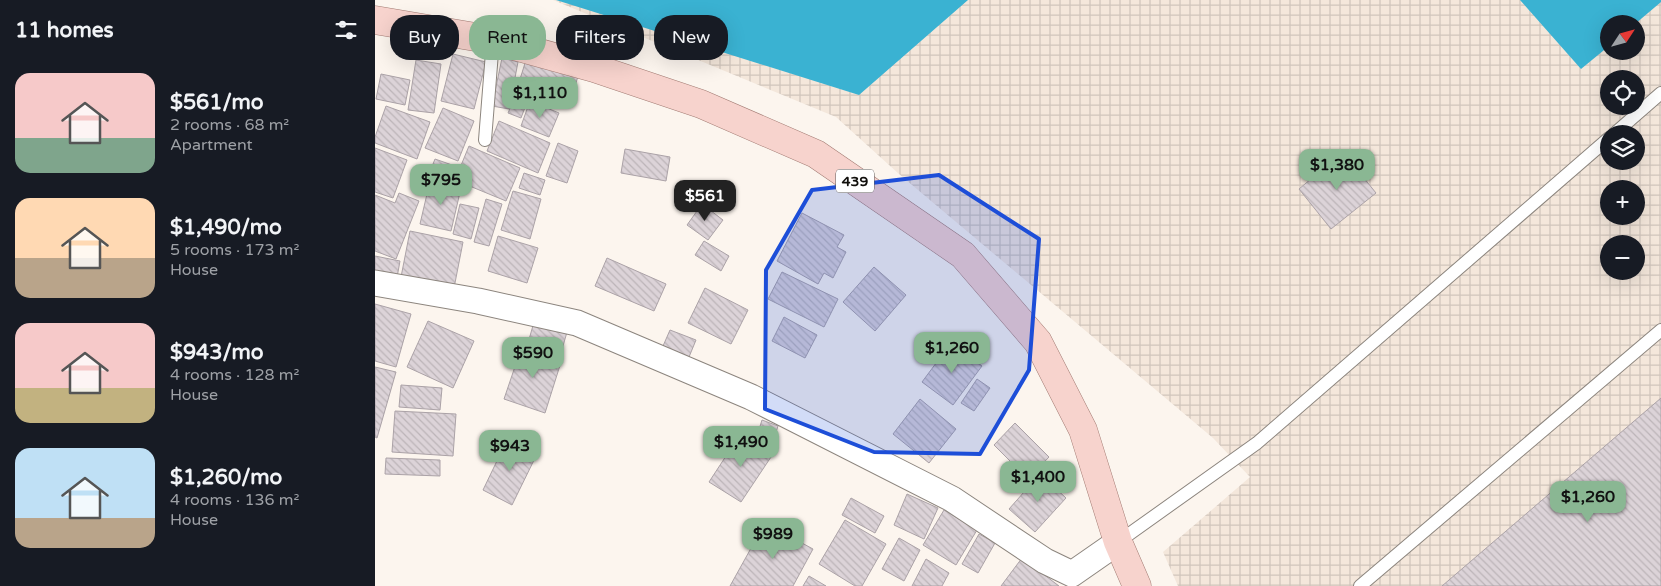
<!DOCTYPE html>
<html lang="en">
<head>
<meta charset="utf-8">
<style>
	body { margin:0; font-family:"Varela Round",sans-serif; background:#20242c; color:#f1f3f6; height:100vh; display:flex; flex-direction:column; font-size:19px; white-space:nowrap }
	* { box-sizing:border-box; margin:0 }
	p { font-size:16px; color:#9ea1a6 }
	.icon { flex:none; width:28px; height:28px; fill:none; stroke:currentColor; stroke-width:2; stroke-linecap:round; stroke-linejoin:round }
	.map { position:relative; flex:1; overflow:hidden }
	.panel { display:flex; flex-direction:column; background:#171b24; width:375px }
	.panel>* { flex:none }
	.top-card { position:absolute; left:15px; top:15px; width:475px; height:45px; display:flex; gap:10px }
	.needle { width:32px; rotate:54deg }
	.tools { position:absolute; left:1225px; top:15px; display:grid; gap:10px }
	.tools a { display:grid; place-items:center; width:45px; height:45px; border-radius:50%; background:#171b24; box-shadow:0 5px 20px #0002; font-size:25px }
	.price { position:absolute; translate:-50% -42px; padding:0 11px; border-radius:10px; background:#8ab793; color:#111; font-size:16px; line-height:32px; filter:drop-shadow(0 1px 2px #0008) }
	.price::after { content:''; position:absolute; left:50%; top:30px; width:15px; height:11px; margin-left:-8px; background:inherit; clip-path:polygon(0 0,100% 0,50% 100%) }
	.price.current { background:#222; color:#fff }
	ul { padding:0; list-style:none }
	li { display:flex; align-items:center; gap:15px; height:125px; padding:0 15px }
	li span { display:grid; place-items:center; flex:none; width:140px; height:100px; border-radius:15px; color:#555 }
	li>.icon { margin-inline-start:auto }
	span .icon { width:60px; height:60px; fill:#fffc; stroke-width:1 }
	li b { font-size:21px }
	h2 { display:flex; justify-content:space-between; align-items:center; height:60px; padding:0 15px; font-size:21px }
	.pill { padding:0 18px; border-radius:20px; background:#171b24; box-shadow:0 5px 20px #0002; font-size:18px; line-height:45px }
	.pill.current { background:#8ab793; color:#111 }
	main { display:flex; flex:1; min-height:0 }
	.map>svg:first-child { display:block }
</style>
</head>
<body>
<main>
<section class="panel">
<h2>11 homes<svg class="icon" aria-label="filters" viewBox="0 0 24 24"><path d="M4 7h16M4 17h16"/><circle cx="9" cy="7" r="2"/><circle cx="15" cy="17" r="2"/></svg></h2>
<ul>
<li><span style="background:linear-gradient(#f6c9c9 65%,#7fa58c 0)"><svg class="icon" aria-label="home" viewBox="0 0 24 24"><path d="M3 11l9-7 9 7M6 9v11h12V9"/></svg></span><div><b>$561/mo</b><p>2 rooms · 68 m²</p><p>Apartment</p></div></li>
<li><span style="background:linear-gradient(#ffd9b3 60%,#b9a48a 0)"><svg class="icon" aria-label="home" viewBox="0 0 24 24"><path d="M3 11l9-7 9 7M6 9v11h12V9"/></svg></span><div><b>$1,490/mo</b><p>5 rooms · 173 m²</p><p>House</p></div></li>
<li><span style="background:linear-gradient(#f6c9c9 65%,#c2b280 0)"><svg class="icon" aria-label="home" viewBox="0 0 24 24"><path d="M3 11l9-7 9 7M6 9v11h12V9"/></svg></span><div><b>$943/mo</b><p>4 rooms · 128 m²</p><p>House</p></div></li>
<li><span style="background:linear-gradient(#bfe0f5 70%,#b9a48a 0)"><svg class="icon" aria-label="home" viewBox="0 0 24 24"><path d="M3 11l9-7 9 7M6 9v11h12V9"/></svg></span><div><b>$1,260/mo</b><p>4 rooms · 136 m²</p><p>House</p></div></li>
</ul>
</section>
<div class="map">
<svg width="1286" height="586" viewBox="0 0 1286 586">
	<defs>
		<pattern id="industrial-grid" width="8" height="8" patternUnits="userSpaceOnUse" patternTransform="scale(1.25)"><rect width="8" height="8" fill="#f4e7db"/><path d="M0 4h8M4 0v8" fill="none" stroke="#d0c5bb"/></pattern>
		<pattern id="building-back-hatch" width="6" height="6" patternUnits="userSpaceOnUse" patternTransform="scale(1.25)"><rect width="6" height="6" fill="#dcd3d8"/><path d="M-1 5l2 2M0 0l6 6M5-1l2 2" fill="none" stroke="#bcb4b8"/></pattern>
	</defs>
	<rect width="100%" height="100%" fill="#fcf5ee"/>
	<!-- industrial -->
	<path fill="url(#industrial-grid)" fill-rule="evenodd" d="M 178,0 L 1286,0 L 1286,586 L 803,586 L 788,552 L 875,477 L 838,438 L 524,174 L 461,117 ZM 1234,24 L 1261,24 L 1261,51 L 1234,51 ZM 1234,79 L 1261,79 L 1261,106 L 1234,106 ZM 1234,134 L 1261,134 L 1261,161 L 1234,161 ZM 1234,189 L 1261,189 L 1261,216 L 1234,216 ZM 1234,244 L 1261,244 L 1261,271 L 1234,271 Z"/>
	<!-- water -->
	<path fill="#3ab2d2" d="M 181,0 L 593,0 L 484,95 Z
		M 1145,0 L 1286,0 L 1286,2 L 1260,24 L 1234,24 L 1234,46 L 1206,69 Z"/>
	<!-- building -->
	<path fill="url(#building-back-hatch)" stroke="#aba2a7" d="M 78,54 L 111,62 L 99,109 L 66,101 Z
		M 127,58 L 143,62 L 134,109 L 117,106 Z
		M 41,60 L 66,64 L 59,113 L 33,110 Z
		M 151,60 L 203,76 L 194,107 L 141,92 Z
		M 6,74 L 35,80 L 30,105 L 1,99 Z
		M 140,97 L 152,102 L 146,118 L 133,113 Z
		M 155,101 L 184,113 L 174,137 L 146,126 Z
		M 11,106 L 55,122 L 42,159 L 0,143 L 0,137 Z
		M 68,108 L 99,121 L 83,161 L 50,148 Z
		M 124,121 L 175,143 L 163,173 L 112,151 Z
		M 183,143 L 203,151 L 192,183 L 171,176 Z
		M 94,146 L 145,168 L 131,201 L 80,180 Z
		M 0,148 L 32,160 L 18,198 L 0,192 Z
		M 250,149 L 295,157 L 291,181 L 246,173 Z
		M 968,152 L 1001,193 L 956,229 L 924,189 Z
		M 60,159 L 80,166 L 74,182 L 54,174 Z
		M 149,173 L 170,180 L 165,195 L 144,188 Z
		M 55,181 L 86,188 L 76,231 L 45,224 Z
		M 138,191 L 166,199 L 155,239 L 126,230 Z
		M 24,193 L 44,201 L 21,259 L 0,251 L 0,195 L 20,203 Z
		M 111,199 L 127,204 L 114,246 L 99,242 Z
		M 85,204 L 104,208 L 96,239 L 78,234 Z
		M 327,204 L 348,220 L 333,240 L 312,225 Z
		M 427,213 L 469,235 L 462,247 L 471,252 L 458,278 L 449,273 L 443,284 L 402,261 Z
		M 35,231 L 88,242 L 79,288 L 26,277 Z
		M 123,236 L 163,248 L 152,283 L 113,271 Z
		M 329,241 L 354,256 L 346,271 L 320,255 Z
		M 0,256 L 25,261 L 21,283 L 0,279 Z
		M 232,258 L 291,284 L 279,311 L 220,286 Z
		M 499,267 L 531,295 L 500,331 L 468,302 Z
		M 407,272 L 463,299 L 449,327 L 393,299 Z
		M 330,288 L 373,310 L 356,344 L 313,323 Z
		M 0,304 L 36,314 L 21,367 L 0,361 Z
		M 409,317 L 442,335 L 430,358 L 397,341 Z
		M 53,321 L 99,341 L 78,388 L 32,367 Z
		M 159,322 L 192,332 L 186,353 L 153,343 Z
		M 295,330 L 321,340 L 314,357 L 288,346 Z
		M 576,343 L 607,366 L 578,405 L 547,382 Z
		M 147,346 L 187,359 L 170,413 L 129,399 Z
		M 0,367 L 21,372 L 2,438 L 0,437 Z
		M 602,379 L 615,388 L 599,411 L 586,403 Z
		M 26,385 L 67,388 L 65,410 L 24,407 Z
		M 1286,398 L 1286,586 L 1067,586 Z
		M 545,399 L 581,429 L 554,463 L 518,434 Z
		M 20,411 L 81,414 L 78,456 L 17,452 Z
		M 387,420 L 403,426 L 397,445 L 381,439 Z
		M 640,423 L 674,457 L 653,479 L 619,445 Z
		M 366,433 L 398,454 L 366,502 L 334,482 Z
		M 132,440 L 162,454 L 137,505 L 108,490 Z
		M 11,458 L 65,460 L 65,476 L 10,474 Z
		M 665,474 L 691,498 L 660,532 L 634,509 Z
		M 532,494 L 563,508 L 549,539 L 519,525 Z
		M 476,498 L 509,516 L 500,533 L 467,515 Z
		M 569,510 L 602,530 L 581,565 L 548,545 Z
		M 470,520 L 511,544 L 487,586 L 480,586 L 444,564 Z
		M 390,523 L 438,549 L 418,586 L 355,586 Z
		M 604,534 L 620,543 L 603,573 L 587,564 Z
		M 524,538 L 545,550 L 529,581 L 507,569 Z
		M 647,558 L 684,586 L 626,586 Z
		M 551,559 L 574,573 L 567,586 L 537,586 Z
		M 434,576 L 451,586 L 428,586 Z"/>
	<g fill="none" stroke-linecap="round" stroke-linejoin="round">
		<defs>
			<path id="lane" d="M 1239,134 L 1286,93
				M 110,140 L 118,40
				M 743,542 L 882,443 L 1234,138
				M 985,586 L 1286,330"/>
			<path id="street" d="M 0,283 L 103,301 L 202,323 L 376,397 L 577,499 L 670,561 L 697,574 L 743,542"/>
			<path id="primary" d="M 0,20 L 118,40 L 219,68 L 326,104 L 441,154 L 588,255 L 663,342 L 708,430 L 743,542 L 762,586"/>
		</defs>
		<!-- lane casing -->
		<use href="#lane" stroke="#8c857e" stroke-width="14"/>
		<!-- street casing -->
		<use href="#street" stroke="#8c857e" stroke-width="27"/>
		<!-- primary casing -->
		<use href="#primary" stroke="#a37c74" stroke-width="29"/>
		<!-- lane -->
		<use href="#lane" stroke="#fff" stroke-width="12"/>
		<!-- street -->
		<use href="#street" stroke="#fff" stroke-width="25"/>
		<!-- primary -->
		<use href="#primary" stroke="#f7d3cd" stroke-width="28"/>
	</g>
	<!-- marked area -->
	<path fill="#1d4ed8" fill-opacity="0.2" stroke="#1d4ed8" stroke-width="4" stroke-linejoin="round" d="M 564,175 L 664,239 L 654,370 L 605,454 L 499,452 L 390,409 L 391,270 L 437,190 Z"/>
	<g text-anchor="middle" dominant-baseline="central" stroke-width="4.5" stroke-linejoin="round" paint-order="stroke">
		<!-- shield labels -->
		<rect fill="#fff" stroke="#585755" stroke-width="1" x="461" y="169.5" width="38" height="23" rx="4"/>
		<g font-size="14" font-weight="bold" fill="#110f0c">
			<text x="480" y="181">439</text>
		</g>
	</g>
</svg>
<div class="tools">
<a><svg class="needle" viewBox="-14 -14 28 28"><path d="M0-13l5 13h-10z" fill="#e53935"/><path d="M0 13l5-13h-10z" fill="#9ea1a6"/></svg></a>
<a><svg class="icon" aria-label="locate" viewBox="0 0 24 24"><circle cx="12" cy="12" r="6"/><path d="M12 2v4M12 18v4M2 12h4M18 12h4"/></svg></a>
<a><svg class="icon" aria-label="layers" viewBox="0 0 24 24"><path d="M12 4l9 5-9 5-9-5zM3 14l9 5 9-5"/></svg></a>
<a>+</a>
<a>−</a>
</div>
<b class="price" style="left:165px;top:119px">$1,110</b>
<b class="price" style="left:962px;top:191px">$1,380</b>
<b class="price" style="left:66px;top:206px">$795</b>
<b class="price current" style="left:330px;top:222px">$561</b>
<b class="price" style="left:577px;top:374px">$1,260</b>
<b class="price" style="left:158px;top:379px">$590</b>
<b class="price" style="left:366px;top:468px">$1,490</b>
<b class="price" style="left:135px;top:472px">$943</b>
<b class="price" style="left:663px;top:503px">$1,400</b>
<b class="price" style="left:1213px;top:523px">$1,260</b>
<b class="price" style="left:398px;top:560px">$989</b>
<div class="top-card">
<a class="pill">Buy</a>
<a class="pill current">Rent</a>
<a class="pill">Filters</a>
<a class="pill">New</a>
</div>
</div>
</main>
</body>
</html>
